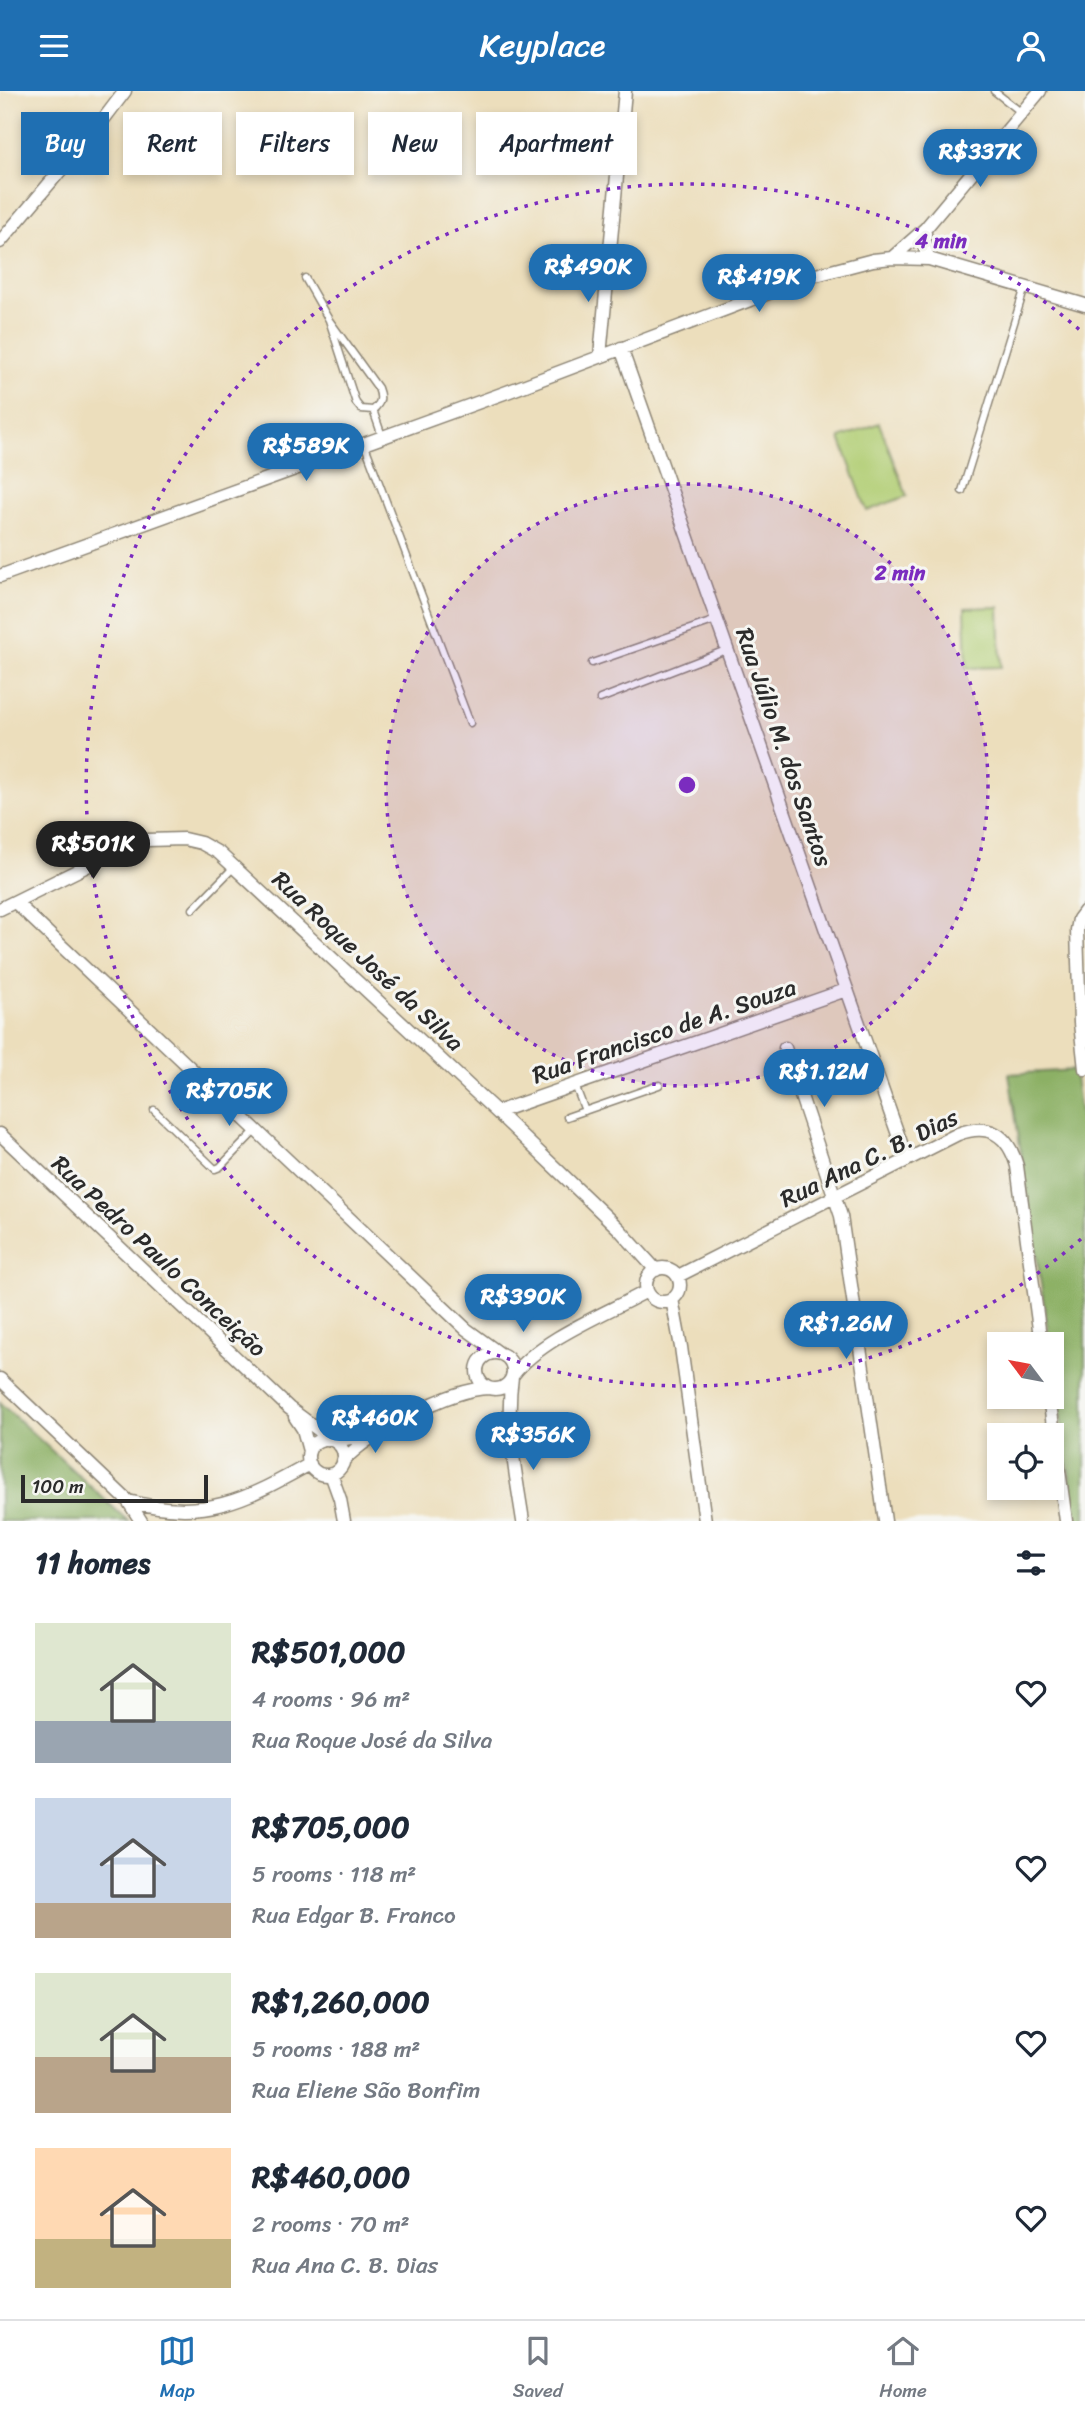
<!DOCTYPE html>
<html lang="en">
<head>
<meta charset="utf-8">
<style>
	body { margin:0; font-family:Sriracha,sans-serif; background:#f2f2f3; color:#1f2937; height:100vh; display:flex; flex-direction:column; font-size:26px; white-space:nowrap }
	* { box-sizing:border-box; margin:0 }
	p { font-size:23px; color:#747a83 }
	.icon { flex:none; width:38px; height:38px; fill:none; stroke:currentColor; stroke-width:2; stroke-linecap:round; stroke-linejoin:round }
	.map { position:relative; height:1430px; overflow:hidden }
	.details { display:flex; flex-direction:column; background:#fff; flex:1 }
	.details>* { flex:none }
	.hud { position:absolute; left:21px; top:21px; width:700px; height:63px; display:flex; gap:14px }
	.needle { width:46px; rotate:302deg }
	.tools { position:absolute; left:987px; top:1241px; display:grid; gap:14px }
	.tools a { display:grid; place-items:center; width:77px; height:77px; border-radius:0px; background:#fff; box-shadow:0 4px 10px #0003; font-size:35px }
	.scale { position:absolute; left:21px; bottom:18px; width:187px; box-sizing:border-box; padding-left:7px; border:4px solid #2b2b2b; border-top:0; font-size:19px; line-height:24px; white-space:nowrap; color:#2b2b2b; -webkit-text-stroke:5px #f6f6f2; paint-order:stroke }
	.price { position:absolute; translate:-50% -60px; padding:0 16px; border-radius:24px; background:#1f6fb2; color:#fff; font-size:23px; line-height:46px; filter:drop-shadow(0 2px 4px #0008) }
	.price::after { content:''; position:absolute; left:50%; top:42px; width:21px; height:16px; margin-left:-10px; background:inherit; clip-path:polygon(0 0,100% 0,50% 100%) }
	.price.current { background:#222; color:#fff }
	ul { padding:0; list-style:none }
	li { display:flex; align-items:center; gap:21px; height:175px; padding:0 35px }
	li span { display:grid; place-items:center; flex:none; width:196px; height:140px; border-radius:0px; color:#555 }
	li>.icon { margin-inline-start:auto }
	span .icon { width:84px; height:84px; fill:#fffc; stroke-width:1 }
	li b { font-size:30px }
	h2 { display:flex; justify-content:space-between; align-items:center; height:84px; padding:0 35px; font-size:30px }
	.pill { padding:0 24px; border-radius:0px; background:#fff; box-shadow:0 4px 10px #0003; font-size:24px; line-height:63px }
	.pill.current { background:#1f6fb2; color:#fff }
	header { display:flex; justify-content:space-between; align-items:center; height:91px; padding:0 35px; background:#1f6fb2; color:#fff; font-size:32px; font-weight:600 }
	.dock { display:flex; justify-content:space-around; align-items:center; height:98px; border-top:2px solid #e0e1e3; background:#fff; font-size:19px; color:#747a83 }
	.dock a { display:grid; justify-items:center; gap:4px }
	.dock .current { color:#1f6fb2 }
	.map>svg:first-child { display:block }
</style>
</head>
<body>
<header><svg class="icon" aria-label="menu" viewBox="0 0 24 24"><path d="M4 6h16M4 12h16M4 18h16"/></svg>Keyplace<svg class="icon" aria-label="person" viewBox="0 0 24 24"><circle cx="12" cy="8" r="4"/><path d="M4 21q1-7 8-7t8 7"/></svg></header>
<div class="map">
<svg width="1085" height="1430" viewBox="0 0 1085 1430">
	<rect width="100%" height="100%" fill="#f6f6f2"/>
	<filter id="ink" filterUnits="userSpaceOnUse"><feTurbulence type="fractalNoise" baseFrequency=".0143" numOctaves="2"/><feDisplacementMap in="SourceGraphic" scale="14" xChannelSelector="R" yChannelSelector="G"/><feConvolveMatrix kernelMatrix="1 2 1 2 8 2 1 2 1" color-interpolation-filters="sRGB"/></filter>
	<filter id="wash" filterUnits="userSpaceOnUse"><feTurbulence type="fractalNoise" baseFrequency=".00686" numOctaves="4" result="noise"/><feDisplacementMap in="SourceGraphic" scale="28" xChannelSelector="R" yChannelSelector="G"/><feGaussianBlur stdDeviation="1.57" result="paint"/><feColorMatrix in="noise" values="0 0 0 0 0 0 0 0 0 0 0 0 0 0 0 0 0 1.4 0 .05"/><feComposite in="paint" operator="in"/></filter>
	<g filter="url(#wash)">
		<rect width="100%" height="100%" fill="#ecdebc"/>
		<!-- green -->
		<path fill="#b1cd73" stroke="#6e7c4f" stroke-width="2" d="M 879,332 L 907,405 L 867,420 L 840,347 Z
			M 999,516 L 1001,576 L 967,577 L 965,517 Z"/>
		<!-- forest -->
		<path fill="#8cb065" stroke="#5c6e48" stroke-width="2" d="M 1074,979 L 1085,1056 L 1085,1430 L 1076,1430 L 1052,1266 L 1052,1253 L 1050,1253 L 1009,983 Z
			M 0,1312 L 128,1430 L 0,1430 Z"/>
	</g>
	<g filter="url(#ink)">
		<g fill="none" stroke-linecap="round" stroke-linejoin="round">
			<defs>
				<path id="service" d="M 994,0 L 1022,22
					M 305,187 L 329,229 L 378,297 C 382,307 381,312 373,319 L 361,318 L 356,312 L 329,229
					M 373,319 L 382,345
					M 364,352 L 470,632
					M 962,400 L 1025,196
					M 592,572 L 716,529
					M 600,608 L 726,559
					M 193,818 L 235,775
					M 575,994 L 585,1020
					M 154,1019 L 215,1078 L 220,1076 L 256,1039
					M 567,1026 L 659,994"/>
				<path id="minor" d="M 925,138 L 925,157 L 929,168
					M 0,151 L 103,29 L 125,0
					M 892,167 L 925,138 L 1040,0
					M 621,257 L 907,1069
					M 600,265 L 625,0
					M 0,485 L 507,301 L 816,184 L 873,169 L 892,167 L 929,168 L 1085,214
					M 15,811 L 466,1238 L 499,1262
					M 0,818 L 109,764 L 147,749 L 184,748 L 201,752 L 219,762 L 497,1021 L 619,1138 L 656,1179
					M 1085,820 L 1079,828 L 1077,839 L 1080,932 L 1085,978
					M 785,957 L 841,1125 L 885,1430
					M 497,1021 L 846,899
					M 0,1043 L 289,1317 L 332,1349
					M646 1194a17 17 0 1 1 34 0a17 17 0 1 1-34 0Z
					M 678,1185 L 958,1043 C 989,1032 1008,1043 1017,1075 L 1041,1253
					M 672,1208 L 681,1256 L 705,1430
					M477 1280a18 18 0 1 1 36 0a18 18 0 1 1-36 0Z
					M 513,1284 C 540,1248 607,1222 647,1200
					M 512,1286 C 505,1334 516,1383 523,1430
					M 0,1288 L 128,1410 C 206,1430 243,1410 310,1373
					M 1049,1306 L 1066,1430
					M 295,1326 L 303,1338 L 309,1360
					M308 1366a18 18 0 1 1 36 0a18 18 0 1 1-36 0Z
					M 335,1350 L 370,1343
					M 343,1370 C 369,1341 450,1298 489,1297
					M 331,1383 L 340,1408 L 344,1430
					M 128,1410 L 141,1430"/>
			</defs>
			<!-- service casing -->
			<use href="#service" stroke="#8c8474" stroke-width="9"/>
			<!-- minor casing -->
			<use href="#minor" stroke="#8c8474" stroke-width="15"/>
			<!-- service -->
			<use href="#service" stroke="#fff" stroke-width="6"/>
			<!-- minor -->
			<use href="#minor" stroke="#fff" stroke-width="12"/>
		</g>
	</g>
	<!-- distance rings -->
	<circle cx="687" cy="694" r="301" fill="#7b2cbf" fill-opacity=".12"/>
	<g fill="none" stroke="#7b2cbf" stroke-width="3.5" stroke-dasharray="3.5 7">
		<circle cx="687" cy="694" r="301"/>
		<path d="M1081 1148A601 601 0 1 1 1081 240"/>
	</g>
	<g text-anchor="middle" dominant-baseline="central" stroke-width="6" stroke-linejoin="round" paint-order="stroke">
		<!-- street labels -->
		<g font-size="24" fill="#2b2b2b" stroke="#f6f6f2">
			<text transform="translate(784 656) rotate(71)">Rua Júlio M. dos Santos</text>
			<text transform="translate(368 870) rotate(43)">Rua Roque José da Silva</text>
			<text transform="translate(664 940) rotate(-19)">Rua Francisco de A. Souza</text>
			<text transform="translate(869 1067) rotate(-26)">Rua Ana C. B. Dias</text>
			<text transform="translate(159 1165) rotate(43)">Rua Pedro Paulo Conceição</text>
		</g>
	</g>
	<circle cx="687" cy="694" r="10" fill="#7b2cbf" stroke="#f6f6f2" stroke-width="3.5"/>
	<g font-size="21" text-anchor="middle" font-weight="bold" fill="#7b2cbf" stroke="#f6f6f2" stroke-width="6" stroke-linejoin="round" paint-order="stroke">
		<text x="941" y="157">4 min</text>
		<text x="900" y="489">2 min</text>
	</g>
</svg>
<div class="tools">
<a><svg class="needle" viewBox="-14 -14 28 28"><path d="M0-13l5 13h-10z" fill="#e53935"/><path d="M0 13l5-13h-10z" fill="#747a83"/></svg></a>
<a><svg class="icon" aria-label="locate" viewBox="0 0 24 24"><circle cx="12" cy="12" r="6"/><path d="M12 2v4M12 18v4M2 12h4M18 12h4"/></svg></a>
</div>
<div class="scale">100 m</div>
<b class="price" style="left:980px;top:98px">R$337K</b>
<b class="price" style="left:588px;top:213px">R$490K</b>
<b class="price" style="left:759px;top:223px">R$419K</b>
<b class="price" style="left:306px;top:392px">R$589K</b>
<b class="price current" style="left:93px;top:790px">R$501K</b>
<b class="price" style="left:824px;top:1018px">R$1.12M</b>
<b class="price" style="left:229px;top:1037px">R$705K</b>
<b class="price" style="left:523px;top:1243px">R$390K</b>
<b class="price" style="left:846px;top:1270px">R$1.26M</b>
<b class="price" style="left:375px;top:1364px">R$460K</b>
<b class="price" style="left:533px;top:1381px">R$356K</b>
<div class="hud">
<a class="pill current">Buy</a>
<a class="pill">Rent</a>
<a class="pill">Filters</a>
<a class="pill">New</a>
<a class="pill">Apartment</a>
</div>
</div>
<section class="details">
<h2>11 homes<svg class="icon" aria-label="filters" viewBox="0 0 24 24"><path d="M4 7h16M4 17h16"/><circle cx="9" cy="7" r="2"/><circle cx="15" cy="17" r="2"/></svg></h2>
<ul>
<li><span style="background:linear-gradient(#dfe7d0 70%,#9aa5b1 0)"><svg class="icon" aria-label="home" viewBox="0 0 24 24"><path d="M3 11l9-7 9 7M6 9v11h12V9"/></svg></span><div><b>R$501,000</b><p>4 rooms · 96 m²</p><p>Rua Roque José da Silva</p></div><svg class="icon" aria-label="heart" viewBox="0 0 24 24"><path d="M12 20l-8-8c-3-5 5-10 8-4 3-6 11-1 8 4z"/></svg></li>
<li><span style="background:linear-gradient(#c9d6e8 75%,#b9a48a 0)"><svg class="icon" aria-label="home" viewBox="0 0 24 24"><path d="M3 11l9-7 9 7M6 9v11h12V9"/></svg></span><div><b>R$705,000</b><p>5 rooms · 118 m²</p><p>Rua Edgar B. Franco</p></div><svg class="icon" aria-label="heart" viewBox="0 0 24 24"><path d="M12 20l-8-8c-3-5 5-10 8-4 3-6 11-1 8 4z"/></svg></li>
<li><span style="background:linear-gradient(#dfe7d0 60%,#b9a48a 0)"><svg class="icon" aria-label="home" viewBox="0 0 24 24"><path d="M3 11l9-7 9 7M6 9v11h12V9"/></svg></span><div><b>R$1,260,000</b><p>5 rooms · 188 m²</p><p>Rua Eliene São Bonfim</p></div><svg class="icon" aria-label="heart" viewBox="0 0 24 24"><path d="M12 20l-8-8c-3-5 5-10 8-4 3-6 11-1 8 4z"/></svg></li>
<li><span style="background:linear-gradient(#ffd9b3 65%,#c2b280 0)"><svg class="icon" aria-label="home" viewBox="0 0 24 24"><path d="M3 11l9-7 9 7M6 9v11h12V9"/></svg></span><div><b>R$460,000</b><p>2 rooms · 70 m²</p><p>Rua Ana C. B. Dias</p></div><svg class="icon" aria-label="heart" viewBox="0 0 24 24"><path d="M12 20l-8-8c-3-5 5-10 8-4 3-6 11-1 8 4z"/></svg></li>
</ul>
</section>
<nav class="dock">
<a class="current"><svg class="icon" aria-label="map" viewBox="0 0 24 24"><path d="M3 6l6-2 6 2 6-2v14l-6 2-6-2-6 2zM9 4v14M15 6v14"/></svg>Map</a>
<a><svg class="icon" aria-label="saved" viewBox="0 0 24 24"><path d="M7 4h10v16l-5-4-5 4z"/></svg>Saved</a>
<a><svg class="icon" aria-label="home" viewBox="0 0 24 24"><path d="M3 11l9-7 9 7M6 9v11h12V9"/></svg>Home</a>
</nav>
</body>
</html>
